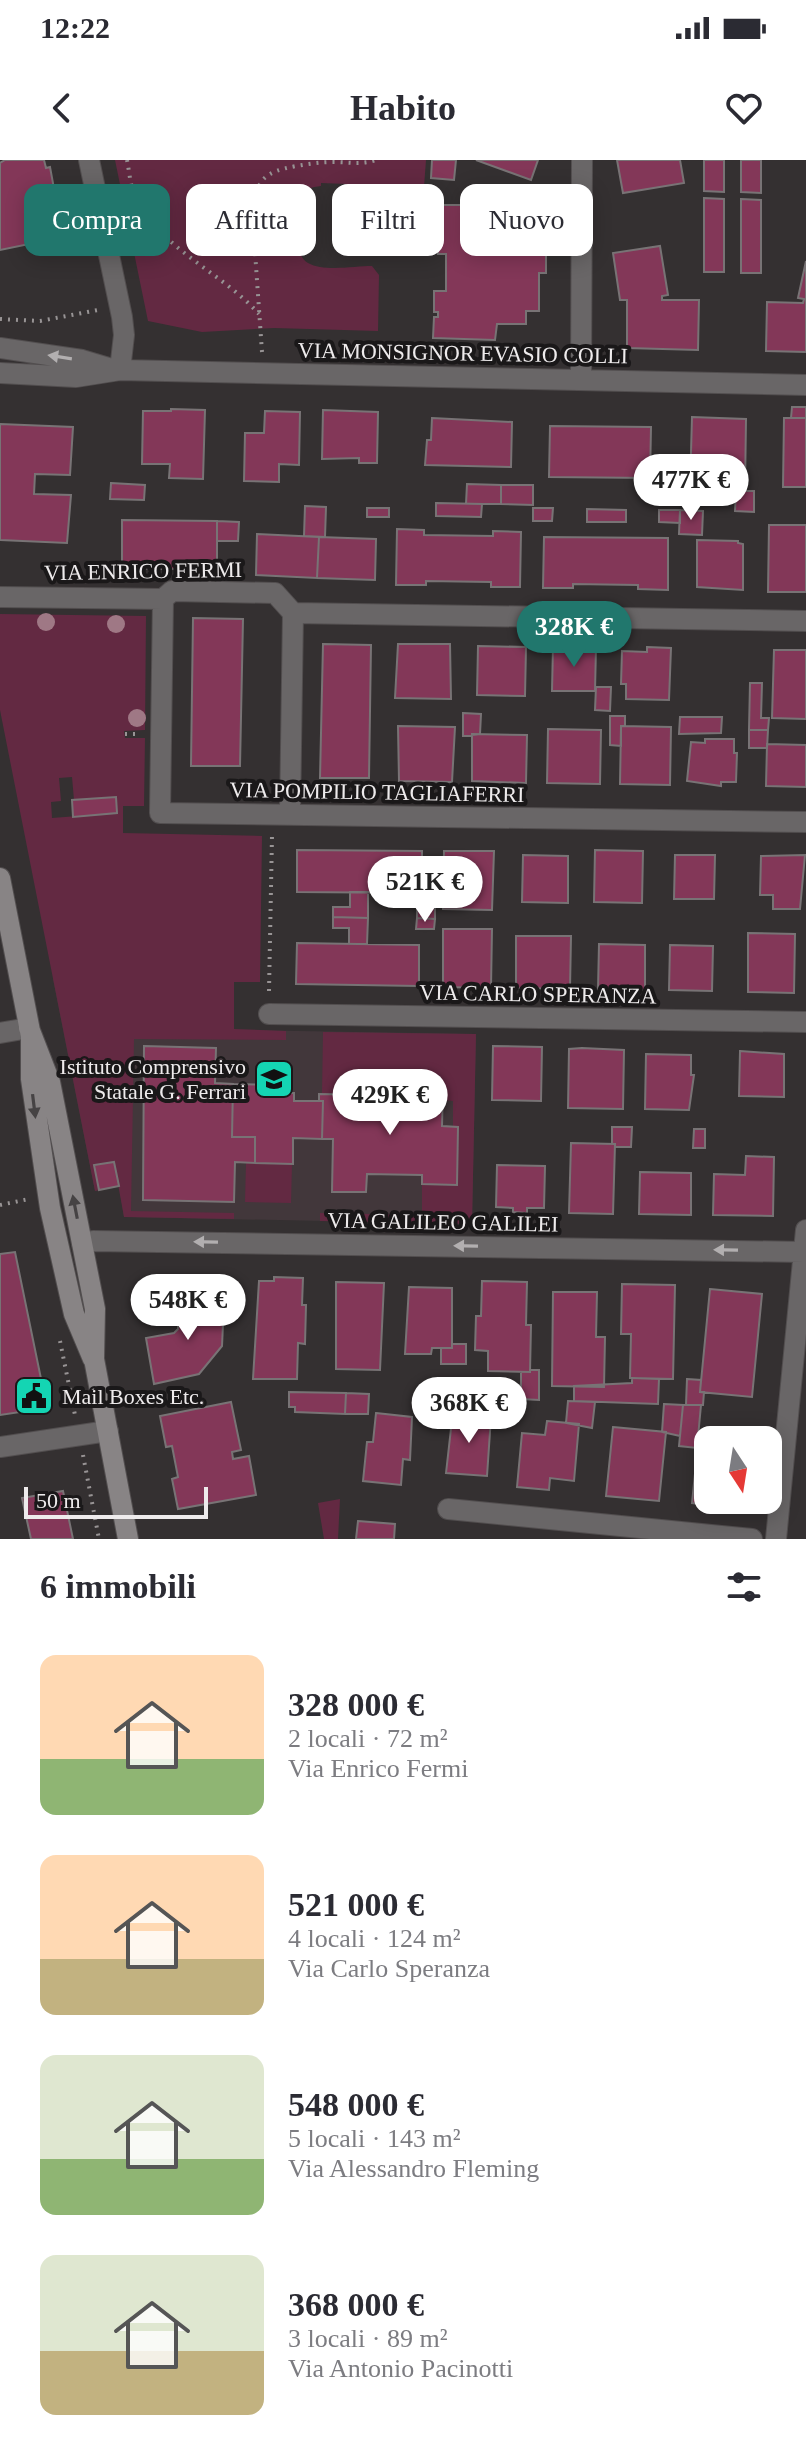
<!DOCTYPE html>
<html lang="it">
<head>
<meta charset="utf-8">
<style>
	body { margin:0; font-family:Georgia,serif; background:#f2f2f3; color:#2b2b33; height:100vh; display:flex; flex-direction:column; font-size:30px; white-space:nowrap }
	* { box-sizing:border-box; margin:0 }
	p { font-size:26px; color:#7c7c81 }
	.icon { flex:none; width:44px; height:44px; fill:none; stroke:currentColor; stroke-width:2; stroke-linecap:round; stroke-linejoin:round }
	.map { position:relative; height:1379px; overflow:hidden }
	.sheet { display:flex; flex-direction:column; background:#fff; flex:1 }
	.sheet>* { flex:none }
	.banner { position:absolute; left:24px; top:24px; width:758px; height:72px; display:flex; gap:16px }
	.needle { width:52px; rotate:168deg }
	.fabs { position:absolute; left:694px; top:1266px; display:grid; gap:16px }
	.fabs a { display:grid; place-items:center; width:88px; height:88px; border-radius:16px; background:#fff; box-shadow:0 4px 20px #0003; font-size:40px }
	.scale { position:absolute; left:24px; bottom:20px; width:184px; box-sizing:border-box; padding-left:8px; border:4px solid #eeebec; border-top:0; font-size:22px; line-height:28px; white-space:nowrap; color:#eeebec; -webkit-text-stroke:6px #1a1819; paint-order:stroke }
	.price { position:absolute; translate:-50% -68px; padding:0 18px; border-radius:28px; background:#fff; color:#222; font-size:26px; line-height:52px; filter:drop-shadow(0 2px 4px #0008) }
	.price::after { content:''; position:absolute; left:50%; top:48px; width:24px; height:18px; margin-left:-12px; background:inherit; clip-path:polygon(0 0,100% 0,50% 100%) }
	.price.on { background:#21776d; color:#fff }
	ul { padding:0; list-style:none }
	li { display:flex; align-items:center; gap:24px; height:200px; padding:0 40px }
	li span { display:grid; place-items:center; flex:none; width:224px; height:160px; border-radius:16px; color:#555 }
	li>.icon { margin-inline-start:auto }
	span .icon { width:96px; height:96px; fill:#fffc; stroke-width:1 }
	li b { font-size:34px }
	h2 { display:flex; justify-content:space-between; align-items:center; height:96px; padding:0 40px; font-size:34px }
	.pill { padding:0 28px; border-radius:16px; background:#fff; box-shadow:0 4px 20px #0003; font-size:28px; line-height:72px }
	.pill.on { background:#21776d; color:#fff }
	.status { display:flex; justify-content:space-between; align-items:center; height:56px; padding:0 40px; background:#fff; direction:ltr }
	.status svg { height:22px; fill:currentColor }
	header { display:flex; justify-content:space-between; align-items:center; height:104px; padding:0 40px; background:#fff; font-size:36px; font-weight:700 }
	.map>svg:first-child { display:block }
</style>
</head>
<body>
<div class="status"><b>12:22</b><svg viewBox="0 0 49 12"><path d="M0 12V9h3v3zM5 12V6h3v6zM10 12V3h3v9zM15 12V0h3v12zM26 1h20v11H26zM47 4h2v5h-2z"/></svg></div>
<header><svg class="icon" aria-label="back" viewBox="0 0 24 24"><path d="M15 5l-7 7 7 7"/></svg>Habito<svg class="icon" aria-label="heart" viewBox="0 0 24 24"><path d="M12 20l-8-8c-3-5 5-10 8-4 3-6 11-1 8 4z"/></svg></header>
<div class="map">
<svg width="806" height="1379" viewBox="0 0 806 1379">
	<rect width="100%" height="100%" fill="#343031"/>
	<!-- built -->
	<path fill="#42373b" d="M 53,819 L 234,870 L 476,874 L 472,1064 L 124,1057 L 119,1026 L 95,1031 Z"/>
	<!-- green -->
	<path fill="#632942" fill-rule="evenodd" d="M 115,0 L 426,0 L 424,27 L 321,23 L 321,26 C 312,27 304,29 299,37 C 290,50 293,95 308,103 C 324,112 354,106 372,106 L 379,115 L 378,171 L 274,168 L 202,172 L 148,161 Z
		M 0,454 L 146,456 L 145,570 L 124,571 L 125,578 L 145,578 L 144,646 L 123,646 L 123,673 L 262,676 L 260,822 L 234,822 L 234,869 L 286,871 L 286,880 L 134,879 L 131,1051 L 234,1053 L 234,1059 L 124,1057 L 114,1002 L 95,1006 L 99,1030 L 95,1031 L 0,550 ZM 72,617 L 74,640 L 115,637 L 117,653 L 52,658 L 51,642 L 61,641 L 59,618 Z
		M 323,872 L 476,874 L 472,1064 L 320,1061 L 320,1053 L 422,1055 L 422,1024 L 457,1024 L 458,967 L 453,966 L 453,941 L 443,940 L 443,927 L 385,925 L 384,956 L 378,956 L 378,935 L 322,934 Z
		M 246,1003 L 292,1004 L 291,1043 L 245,1042 Z
		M 340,1339 L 338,1379 L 324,1379 L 318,1343 Z"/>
	<!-- building -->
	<path fill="#833758" stroke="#787375" stroke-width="2" d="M 5,0 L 44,0 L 46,8 L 50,7 L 55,34 L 52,35 L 59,72 L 33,78 L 34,83 L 0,90 L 0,3 Z
		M 432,0 L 456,0 L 454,20 L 431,18 Z
		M 476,0 L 538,0 L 531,20 Z
		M 617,0 L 680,0 L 684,23 L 623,33 Z
		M 704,0 L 724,0 L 724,32 L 704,31 Z
		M 741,0 L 761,0 L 761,33 L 741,32 Z
		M 704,38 L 724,39 L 724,112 L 704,112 Z
		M 741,39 L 761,40 L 761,113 L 741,113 Z
		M 335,45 L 383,45 L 383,84 L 335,83 Z
		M 442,45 L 465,45 L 466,54 L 539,54 L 539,80 L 546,80 L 546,113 L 539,113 L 539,151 L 526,151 L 526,164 L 497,164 L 495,180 L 433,178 L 434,157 L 438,157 L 438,152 L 434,152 L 434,131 L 446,131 L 446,94 L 438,94 L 439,53 L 442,53 Z
		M 660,86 L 668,135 L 662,136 L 662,140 L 699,140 L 698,190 L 627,188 L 627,140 L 620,140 L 613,93 Z
		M 806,101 L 806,192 L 766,191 L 767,142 L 803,143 L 804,139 L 798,138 Z
		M 792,247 L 806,247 L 806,258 L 791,258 Z
		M 171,249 L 205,250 L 203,319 L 169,318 L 170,304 L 142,304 L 143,251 L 171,251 Z
		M 323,250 L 378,252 L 377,303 L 359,303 L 359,298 L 322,299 Z
		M 265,251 L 300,252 L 299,305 L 279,304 L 279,322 L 244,321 L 245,273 L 264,273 Z
		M 692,257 L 746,259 L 745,329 L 690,328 Z
		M 432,258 L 512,262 L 511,307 L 425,305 L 427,280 L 431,280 Z
		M 784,258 L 806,258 L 806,327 L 783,327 Z
		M 0,264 L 73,267 L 70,315 L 35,314 L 34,334 L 71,335 L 67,383 L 0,380 Z
		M 550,266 L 651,267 L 650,318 L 549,317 Z
		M 111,323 L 145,325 L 144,340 L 110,339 Z
		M 467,324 L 501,325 L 501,344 L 466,344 Z
		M 501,325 L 533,325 L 533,345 L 501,344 Z
		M 736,331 L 754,331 L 754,352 L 735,351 Z
		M 436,343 L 482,344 L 481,357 L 436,356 Z
		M 305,346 L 326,347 L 325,377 L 304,376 Z
		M 367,348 L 389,348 L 389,357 L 367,357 Z
		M 533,348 L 553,348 L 552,361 L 533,361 Z
		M 587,349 L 626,350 L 626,362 L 587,362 Z
		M 659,350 L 680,350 L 680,363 L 659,362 Z
		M 680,350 L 703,351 L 702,375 L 679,374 Z
		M 122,360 L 217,361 L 217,410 L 122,408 Z
		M 217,361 L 239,362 L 238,381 L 217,381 Z
		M 769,365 L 806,365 L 806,432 L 768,432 Z
		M 397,369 L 424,370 L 424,375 L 493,376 L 493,371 L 521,372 L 520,427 L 491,427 L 491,422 L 426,421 L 426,425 L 396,425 Z
		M 257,374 L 319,377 L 317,418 L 256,415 Z
		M 319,377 L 376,379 L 375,420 L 317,418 Z
		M 544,377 L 668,378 L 668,430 L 638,429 L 638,425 L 573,424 L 573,428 L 543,428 Z
		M 697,380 L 738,381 L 738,383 L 743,384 L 743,430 L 697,427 Z
		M 193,458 L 243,459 L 240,606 L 191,606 Z
		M 323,484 L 371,485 L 369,618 L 320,618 Z
		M 398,484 L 450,484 L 451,539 L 395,538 Z
		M 478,486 L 526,487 L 525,536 L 477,535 Z
		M 553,486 L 596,487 L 595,531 L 552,531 Z
		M 647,487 L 671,488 L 669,540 L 626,539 L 626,524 L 621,524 L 622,491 L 647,492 Z
		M 774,490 L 806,490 L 806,559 L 772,558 Z
		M 750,523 L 762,523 L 761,558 L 769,558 L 768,570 L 749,570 Z
		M 596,527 L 611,527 L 610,551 L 595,550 Z
		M 463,553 L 481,554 L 480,574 L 463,576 Z
		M 610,556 L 625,556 L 625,566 L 621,566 L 621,586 L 610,585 Z
		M 680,557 L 722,557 L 721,573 L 679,574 Z
		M 398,566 L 455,567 L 452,622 L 399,621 Z
		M 621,566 L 671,567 L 670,625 L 620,624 Z
		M 548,569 L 601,570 L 600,624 L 547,623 Z
		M 749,570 L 768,570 L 767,588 L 749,588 Z
		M 472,574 L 527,575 L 526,623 L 472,621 Z
		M 705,579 L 734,579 L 734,593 L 737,593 L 736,622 L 721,622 L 721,626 L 687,621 L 691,582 L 705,583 Z
		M 767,584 L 806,585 L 806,627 L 766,626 Z
		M 116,637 L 117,653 L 73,657 L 72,640 Z
		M 297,690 L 422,691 L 422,733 L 297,732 Z
		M 595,690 L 643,691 L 642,743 L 594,742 Z
		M 444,691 L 494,691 L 492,750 L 443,749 Z
		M 523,695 L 568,696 L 568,743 L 522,742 Z
		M 675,695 L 715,695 L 714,739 L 674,739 Z
		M 805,695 L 800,749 L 773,749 L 773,735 L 760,735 L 761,696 Z
		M 350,732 L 368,732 L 368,758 L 333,757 L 333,747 L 350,747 Z
		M 417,747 L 435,747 L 435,759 L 417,758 Z
		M 333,757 L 368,758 L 367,784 L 349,784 L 349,768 L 333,768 Z
		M 417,758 L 435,759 L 434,769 L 416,769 Z
		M 443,769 L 492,769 L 491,828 L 443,827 Z
		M 748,773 L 795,774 L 794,833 L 748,832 Z
		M 516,776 L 571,776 L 570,829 L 516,828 Z
		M 297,783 L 419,785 L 419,826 L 296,824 Z
		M 599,784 L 645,785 L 645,830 L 598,830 Z
		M 670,785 L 713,786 L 712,831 L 669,830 Z
		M 144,886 L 216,888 L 215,923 L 233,924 L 232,977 L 255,977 L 255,1003 L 235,1002 L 234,1042 L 143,1040 Z
		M 493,886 L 542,887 L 541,941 L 492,940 Z
		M 582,888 L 624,890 L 623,949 L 568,948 L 569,889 Z
		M 740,891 L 784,894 L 784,937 L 739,936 Z
		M 646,894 L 691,895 L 691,915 L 694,915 L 689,950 L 645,949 Z
		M 233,924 L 272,925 L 272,933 L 294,933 L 294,941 L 323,941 L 322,979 L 293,978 L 293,1004 L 255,1003 L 255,977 L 232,977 Z
		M 385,925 L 443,927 L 442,966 L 458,967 L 457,1025 L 422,1024 L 422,1015 L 367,1014 L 366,1032 L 332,1032 L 333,979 L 322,979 L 323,941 L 319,941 L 319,934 L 378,935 L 378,956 L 384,956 Z
		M 612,967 L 632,967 L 631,987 L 615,987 L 615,984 L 612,984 Z
		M 694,969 L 705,969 L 705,988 L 693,988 Z
		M 571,983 L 615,984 L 613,1054 L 569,1053 Z
		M 746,996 L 774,997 L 773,1056 L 713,1055 L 714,1014 L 745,1015 Z
		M 114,1002 L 119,1026 L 99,1030 L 94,1005 Z
		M 497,1005 L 545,1006 L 544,1048 L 527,1048 L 527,1053 L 513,1052 L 513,1048 L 496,1047 Z
		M 640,1012 L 691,1013 L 691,1055 L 639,1054 Z
		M 15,1092 L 47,1248 L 0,1255 L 0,1094 Z
		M 274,1117 L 303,1118 L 302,1145 L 306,1145 L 305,1184 L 298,1183 L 297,1219 L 253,1219 L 259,1121 L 274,1121 Z
		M 482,1121 L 527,1122 L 526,1165 L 531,1165 L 530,1212 L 488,1211 L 488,1191 L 475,1190 L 476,1156 L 481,1156 Z
		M 336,1122 L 384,1123 L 380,1210 L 336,1209 Z
		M 622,1124 L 675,1125 L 673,1219 L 630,1218 L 631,1174 L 621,1174 Z
		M 409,1127 L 452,1128 L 452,1188 L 432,1188 L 431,1194 L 405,1194 Z
		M 710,1129 L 762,1134 L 752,1237 L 700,1232 Z
		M 553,1132 L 597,1132 L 596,1177 L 605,1177 L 604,1227 L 552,1226 Z
		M 178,1140 L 224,1142 L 222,1186 L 199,1214 L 154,1224 L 146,1178 L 174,1173 L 178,1169 Z
		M 452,1184 L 466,1184 L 466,1204 L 441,1204 L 441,1188 L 452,1188 Z
		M 530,1210 L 539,1210 L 539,1240 L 521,1239 L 521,1212 L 530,1212 Z
		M 632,1218 L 659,1219 L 658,1244 L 574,1241 L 574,1226 L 632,1223 Z
		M 687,1219 L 701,1220 L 700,1232 L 704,1232 L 703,1245 L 686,1245 Z
		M 289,1232 L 346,1233 L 345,1254 L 295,1252 L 295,1247 L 289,1247 Z
		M 346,1233 L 369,1234 L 368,1254 L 345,1254 Z
		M 568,1241 L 595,1242 L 592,1268 L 566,1263 Z
		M 231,1242 L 241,1290 L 232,1292 L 233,1299 L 249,1296 L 256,1335 L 178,1349 L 172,1319 L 178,1317 L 172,1286 L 166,1287 L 160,1256 Z
		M 664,1244 L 683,1245 L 680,1276 L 662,1272 Z
		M 683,1245 L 701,1245 L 697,1288 L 679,1286 Z
		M 453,1251 L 491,1257 L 487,1316 L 446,1313 Z
		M 376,1253 L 412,1257 L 410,1300 L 403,1299 L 401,1325 L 363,1321 L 367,1282 L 373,1282 Z
		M 547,1261 L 579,1264 L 574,1321 L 550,1318 L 549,1330 L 517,1327 L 522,1273 L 545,1275 Z
		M 613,1267 L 666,1272 L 659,1341 L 606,1336 Z
		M 699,1274 L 754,1279 L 708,1280 L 708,1340 L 748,1340 L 747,1349 L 692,1343 Z
		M 63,1331 L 73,1379 L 31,1379 L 22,1338 Z
		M 358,1361 L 395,1364 L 394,1379 L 356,1379 Z"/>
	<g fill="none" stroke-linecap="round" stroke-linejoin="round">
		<defs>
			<path id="minor" d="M 89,0 L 122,157 L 124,175 L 120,210
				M 0,188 L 82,200 L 112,209
				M 0,213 L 76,217 L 120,210 L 806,225
				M 581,220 L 582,0
				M 0,437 L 163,439 L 172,431 L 275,433 L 293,453 L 806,461
				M 163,439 L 160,653 L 806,662
				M 290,654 L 293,453
				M 269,854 L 806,862
				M 0,873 L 29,868
				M 82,1083 L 93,1081 L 804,1092
				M 0,1287 L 108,1271
				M 448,1349 L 752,1379
				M 776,1379 L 806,1070"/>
			<path id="secondary" d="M 0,718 L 31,876 L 31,919 L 50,1048 L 74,1154 L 93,1199
				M 29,868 L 50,922 L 95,1149 L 94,1199 L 128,1379"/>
		</defs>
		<!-- minor casing -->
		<use href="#minor" stroke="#524e4f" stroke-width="22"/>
		<!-- secondary casing -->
		<use href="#secondary" stroke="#524e4f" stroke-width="22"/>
		<!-- path -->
		<path stroke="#989495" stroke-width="4" stroke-dasharray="2 6" stroke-linecap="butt" d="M 127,0 C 129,10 130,22 133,31 C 153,85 222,112 259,154
			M 0,159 L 40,161 L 98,150
			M 262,192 L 252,49 C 258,18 265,12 296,6 C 308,4 320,2 333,2 C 348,2 362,5 376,0
			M 125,574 L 138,574
			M 269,831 L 272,676
			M 0,1045 L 29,1039
			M 60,1181 L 75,1255
			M 83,1295 L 99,1379"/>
		<!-- minor -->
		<use href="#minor" stroke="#696667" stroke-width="20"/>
		<!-- secondary -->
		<use href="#secondary" stroke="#888485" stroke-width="20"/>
	</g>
	<!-- trees -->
	<g fill="#9f7885">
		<circle cx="46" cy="462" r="9"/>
		<circle cx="116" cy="464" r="9"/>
		<circle cx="137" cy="558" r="9"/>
	</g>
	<!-- one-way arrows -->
	<defs><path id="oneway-solid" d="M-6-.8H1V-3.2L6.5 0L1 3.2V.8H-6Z" transform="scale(2)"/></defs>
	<g fill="#b2afb0">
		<use href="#oneway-solid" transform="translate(60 197) rotate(-171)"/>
		<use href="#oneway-solid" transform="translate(206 1082) rotate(-179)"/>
		<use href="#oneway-solid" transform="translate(466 1086) rotate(-179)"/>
		<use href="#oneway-solid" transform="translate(726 1090) rotate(-179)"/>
	</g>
	<g fill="#464344">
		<use href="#oneway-solid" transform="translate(34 946) rotate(83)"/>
		<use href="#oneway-solid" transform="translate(75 1047) rotate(-101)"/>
	</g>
	<!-- icons -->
	<defs>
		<symbol id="school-square" viewBox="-11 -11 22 22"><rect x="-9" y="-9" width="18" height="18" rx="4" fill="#14d5b3" stroke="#1a1819"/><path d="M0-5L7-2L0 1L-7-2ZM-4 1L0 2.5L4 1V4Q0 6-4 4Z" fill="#111"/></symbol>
		<symbol id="civic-square" viewBox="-11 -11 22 22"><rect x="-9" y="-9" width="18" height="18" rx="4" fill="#14d5b3" stroke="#1a1819"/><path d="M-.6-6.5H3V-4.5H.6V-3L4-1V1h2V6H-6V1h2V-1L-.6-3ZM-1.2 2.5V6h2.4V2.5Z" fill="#111"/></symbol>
	</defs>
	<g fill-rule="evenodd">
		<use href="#school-square" x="252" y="897" width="44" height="44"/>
		<use href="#civic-square" x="12" y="1214" width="44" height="44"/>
	</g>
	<g text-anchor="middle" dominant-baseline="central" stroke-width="8" stroke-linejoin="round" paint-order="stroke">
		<!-- street labels -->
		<g font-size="22" fill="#eeebec" stroke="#1a1819">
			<text transform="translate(463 193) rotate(1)">VIA MONSIGNOR EVASIO COLLI</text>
			<text transform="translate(143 411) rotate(-1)">VIA ENRICO FERMI</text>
			<text transform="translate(377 632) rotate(1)">VIA POMPILIO TAGLIAFERRI</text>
			<text transform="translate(538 834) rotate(1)">VIA CARLO SPERANZA</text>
			<text transform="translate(443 1062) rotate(1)">VIA GALILEO GALILEI</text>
		</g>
		<!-- poi labels -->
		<g font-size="22" fill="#eeebec" stroke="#1a1819" text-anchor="end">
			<text x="246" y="906">Istituto Comprensivo<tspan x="246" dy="25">Statale G. Ferrari</tspan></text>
			<text x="62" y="1236" text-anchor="start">Mail Boxes Etc.</text>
		</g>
	</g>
</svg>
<div class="fabs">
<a><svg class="needle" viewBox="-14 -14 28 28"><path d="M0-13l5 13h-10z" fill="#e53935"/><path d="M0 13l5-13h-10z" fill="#7c7c81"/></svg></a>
</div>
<div class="scale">50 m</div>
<b class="price" style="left:691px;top:362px">477K €</b>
<b class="price on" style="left:574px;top:509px">328K €</b>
<b class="price" style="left:425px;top:764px">521K €</b>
<b class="price" style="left:390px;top:977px">429K €</b>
<b class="price" style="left:188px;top:1182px">548K €</b>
<b class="price" style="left:469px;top:1285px">368K €</b>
<div class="banner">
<a class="pill on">Compra</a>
<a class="pill">Affitta</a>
<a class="pill">Filtri</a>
<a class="pill">Nuovo</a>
</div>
</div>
<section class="sheet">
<h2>6 immobili<svg class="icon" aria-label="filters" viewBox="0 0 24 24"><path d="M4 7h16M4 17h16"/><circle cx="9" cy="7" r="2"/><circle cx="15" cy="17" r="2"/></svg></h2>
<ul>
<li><span style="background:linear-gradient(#ffd9b3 65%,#8fb573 0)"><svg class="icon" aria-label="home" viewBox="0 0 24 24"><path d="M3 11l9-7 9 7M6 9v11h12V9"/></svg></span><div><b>328 000 €</b><p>2 locali · 72 m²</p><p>Via Enrico Fermi</p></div></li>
<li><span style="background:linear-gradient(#ffd9b3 65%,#c2b280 0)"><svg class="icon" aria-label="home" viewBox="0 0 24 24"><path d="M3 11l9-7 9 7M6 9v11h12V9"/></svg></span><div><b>521 000 €</b><p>4 locali · 124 m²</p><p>Via Carlo Speranza</p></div></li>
<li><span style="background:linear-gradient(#dfe7d0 65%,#8fb573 0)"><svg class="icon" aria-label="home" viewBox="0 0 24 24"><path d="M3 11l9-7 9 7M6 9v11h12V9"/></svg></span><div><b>548 000 €</b><p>5 locali · 143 m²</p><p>Via Alessandro Fleming</p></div></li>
<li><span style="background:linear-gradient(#dfe7d0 60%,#c2b280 0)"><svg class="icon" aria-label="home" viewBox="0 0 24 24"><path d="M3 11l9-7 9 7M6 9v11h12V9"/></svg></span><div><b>368 000 €</b><p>3 locali · 89 m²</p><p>Via Antonio Pacinotti</p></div></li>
</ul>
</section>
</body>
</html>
